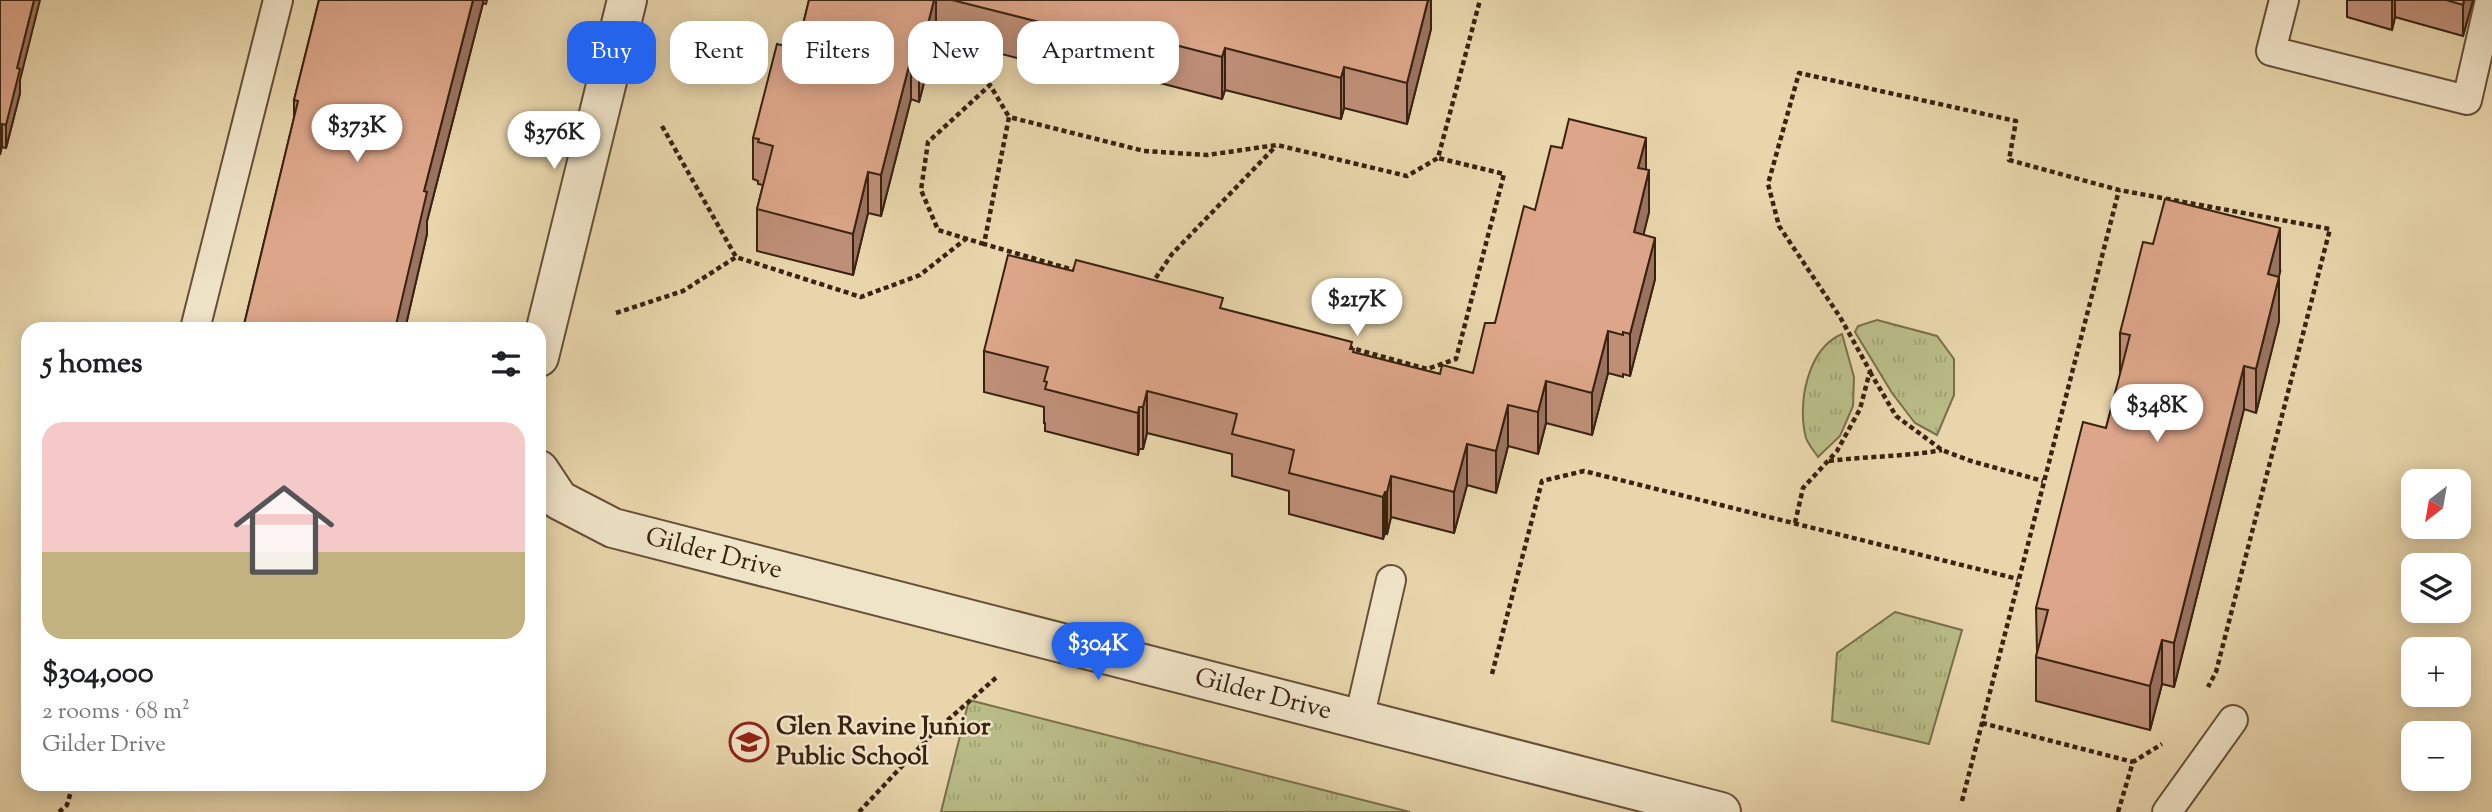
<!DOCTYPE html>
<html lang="en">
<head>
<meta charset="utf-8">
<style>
	body { margin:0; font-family:"Sorts Mill Goudy",serif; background:#f2f2f2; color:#202124; height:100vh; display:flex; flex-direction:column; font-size:26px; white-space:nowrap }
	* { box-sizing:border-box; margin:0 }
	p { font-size:23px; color:#757577 }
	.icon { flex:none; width:38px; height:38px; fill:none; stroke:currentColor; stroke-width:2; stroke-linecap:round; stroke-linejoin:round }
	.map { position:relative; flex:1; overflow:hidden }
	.panel { position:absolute; left:21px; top:322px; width:525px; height:469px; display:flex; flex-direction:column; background:#fff; border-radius:21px; box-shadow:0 4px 18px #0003 }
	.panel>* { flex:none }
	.banner { position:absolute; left:567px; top:21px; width:665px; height:63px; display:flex; gap:14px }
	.needle { width:46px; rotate:211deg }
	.fabs { position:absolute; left:2401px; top:469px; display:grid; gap:14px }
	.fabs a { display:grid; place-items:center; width:70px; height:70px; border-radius:14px; background:#fff; box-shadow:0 4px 18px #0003; font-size:35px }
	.price { position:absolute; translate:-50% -60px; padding:0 16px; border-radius:24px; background:#fff; color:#222; font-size:23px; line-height:46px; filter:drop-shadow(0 2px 4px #0008) }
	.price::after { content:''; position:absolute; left:50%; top:42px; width:21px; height:16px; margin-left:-10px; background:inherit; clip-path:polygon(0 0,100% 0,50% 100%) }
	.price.selected { background:#2563eb; color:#fff }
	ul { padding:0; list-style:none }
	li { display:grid; align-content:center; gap:14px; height:371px; padding:0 21px }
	li span { display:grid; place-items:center; height:217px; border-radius:21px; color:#555 }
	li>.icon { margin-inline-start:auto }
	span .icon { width:126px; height:126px; fill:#fffc; stroke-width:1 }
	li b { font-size:30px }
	h2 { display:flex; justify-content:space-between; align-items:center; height:84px; padding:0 21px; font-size:30px }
	.chip { padding:0 24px; border-radius:21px; background:#fff; box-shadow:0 4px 18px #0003; font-size:24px; line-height:63px }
	.chip.selected { background:#2563eb; color:#fff }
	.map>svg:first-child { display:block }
</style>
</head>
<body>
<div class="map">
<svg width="2492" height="812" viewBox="0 0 2492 812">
	<defs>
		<pattern id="grass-tufts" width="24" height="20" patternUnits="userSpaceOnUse" patternTransform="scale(1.75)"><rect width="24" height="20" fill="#b9bc87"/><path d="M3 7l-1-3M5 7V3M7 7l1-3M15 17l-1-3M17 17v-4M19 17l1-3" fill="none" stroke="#a0a174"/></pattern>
	</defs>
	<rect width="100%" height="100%" fill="#e8d5ab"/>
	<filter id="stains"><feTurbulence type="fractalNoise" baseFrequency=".00286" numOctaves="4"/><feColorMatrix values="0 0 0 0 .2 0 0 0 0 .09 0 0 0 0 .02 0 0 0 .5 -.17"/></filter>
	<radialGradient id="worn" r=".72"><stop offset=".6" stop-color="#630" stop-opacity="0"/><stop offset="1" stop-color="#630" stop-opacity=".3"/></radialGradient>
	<!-- grass -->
	<path fill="url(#grass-tufts)" stroke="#796f4c" stroke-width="2" d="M 1877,320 L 1937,336 L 1954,359 L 1954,395 L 1937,435 L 1915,423 L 1892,393 L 1855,332 L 1858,326 Z
		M 1842,334 L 1854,377 L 1853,406 L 1840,436 L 1818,457 C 1814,451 1808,444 1806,438 C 1797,404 1807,349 1842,334 Z
		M 1895,612 L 1962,630 L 1929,744 L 1832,721 L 1837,653 Z
		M 969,700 L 1410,812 L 941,812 Z"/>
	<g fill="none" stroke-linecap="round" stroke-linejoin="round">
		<defs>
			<path id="service" d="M 2284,0 L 2271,51 L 2467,100 L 2490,0
				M 195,329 L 278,0
				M 1359,719 L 1391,580
				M 2167,812 L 2233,720"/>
			<g id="minor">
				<path d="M 539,357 L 627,0"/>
				<path id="s1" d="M 539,470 L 559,500 L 613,528 L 1721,812"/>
			</g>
		</defs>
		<!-- service casing -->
		<use href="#service" stroke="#654f37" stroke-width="32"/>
		<!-- minor casing -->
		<use href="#minor" stroke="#654f37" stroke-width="42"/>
		<!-- path -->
		<path stroke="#392210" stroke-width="4.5" stroke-dasharray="5 3.5" stroke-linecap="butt" d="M 662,126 L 736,257 L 861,297 L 920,275 L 967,238
			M 984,244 L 938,230 L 921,190 L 928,142 L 990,85 L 1009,117
			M 1077,271 L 984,244 L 1009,117 L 1144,151 L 1207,155 L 1277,145 L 1407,176 L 1438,158 L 1480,0
			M 1151,285 L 1172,254 L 1276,146
			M 616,313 L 683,291 L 736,257
			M 1348,347 L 1427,369 L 1456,359 L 1504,174 L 1438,158
			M 1870,372 L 1896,416 L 1942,450 L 1971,461 L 2043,481
			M 1829,461 C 1867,456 1905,457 1942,450
			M 1795,523 L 1803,488 L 1837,451 L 1860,409 L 1870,371 L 1840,317 L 1779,226 L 1768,184 L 1799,73 L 2016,121 L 2009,160 L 2119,190 L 2330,229 L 2216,672 L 2208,687
			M 1492,674 L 1542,481 L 1584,471 L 2018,579
			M 1982,723 L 2133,762
			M 1962,801 L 2119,190
			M 59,812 L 67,805 L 73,784
			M 859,812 L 933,733 L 998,676
			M 2118,812 L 2133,762 L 2162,744"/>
		<!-- service -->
		<use href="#service" stroke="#f0e4c8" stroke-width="28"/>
		<!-- minor -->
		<use href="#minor" stroke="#f0e4c8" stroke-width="38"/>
	</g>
	<!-- wall -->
	<path fill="#be8f77" stroke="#392210" stroke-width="2" d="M 0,0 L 20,80 L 20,93 L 6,148 L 2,147 Z
		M 319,0 L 487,0 L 486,4 L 483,3 L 427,221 L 427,234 L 405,329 L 243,329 L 294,118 L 294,100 Z
		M 809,0 L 1431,0 L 1431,29 L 1407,124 L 1344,108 L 1341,119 L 1225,90 L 1222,99 L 1086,64 L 1083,75 L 936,37 L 919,102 L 911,99 L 881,216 L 868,213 L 853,275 L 757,251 L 757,209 L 763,185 L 758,184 L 758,181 L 753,179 L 753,138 L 797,49 Z
		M 2347,0 L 2473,0 L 2463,36 L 2395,17 L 2392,30 L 2347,17 Z
		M 1646,170 L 1649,212 L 1643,235 L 1655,279 L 1630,376 L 1623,374 L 1623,377 L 1608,373 L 1592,435 L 1546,423 L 1538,454 L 1508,446 L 1496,493 L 1467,485 L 1454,533 L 1391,517 L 1387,534 L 1385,533 L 1383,539 L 1289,514 L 1289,491 L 1232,476 L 1232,454 L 1147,433 L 1143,449 L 1139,449 L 1138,455 L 1045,431 L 1045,423 L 1044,423 L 1044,407 L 984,392 L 984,351 L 1073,271 L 1223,309 L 1352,349 L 1354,353 L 1440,374 L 1473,373 L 1495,323 L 1535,210 Z
		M 2280,272 L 2278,277 L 2279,321 L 2256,413 L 2244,409 L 2174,687 L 2162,684 L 2150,730 L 2036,701 L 2036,657 L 2037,652 L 2036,608 L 2106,428 L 2120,376 L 2120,333 Z"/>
	<!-- shaded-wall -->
	<path fill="#9b7461" stroke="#392210" stroke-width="2" d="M 34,0 L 40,0 L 20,80 L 20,93 L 6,148 L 6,125 L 17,68 Z
		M 473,0 L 483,0 L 483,3 L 427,221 L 427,234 L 405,329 L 395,329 L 424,191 Z
		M 934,0 L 936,0 L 936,37 L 919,102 L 919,60 Z
		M 1428,0 L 1431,0 L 1431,29 L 1407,124 L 1407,83 Z
		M 2392,0 L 2395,0 L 2395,17 L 2392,30 Z
		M 2464,0 L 2473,0 L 2463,36 L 2463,5 Z
		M 1086,22 L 1086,64 L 1083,75 L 1083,33 Z
		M 1225,48 L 1225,90 L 1222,99 L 1222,57 Z
		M 911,58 L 911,99 L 881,216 L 881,175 Z
		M 1344,67 L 1344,108 L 1341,119 L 1341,78 Z
		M 2,124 L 2,147 L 0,155 L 0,132 Z
		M 1646,138 L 1646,179 L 1638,168 Z
		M 1649,170 L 1649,212 L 1634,274 L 1634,232 Z
		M 868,172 L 868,213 L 853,275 L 853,234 Z
		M 2280,228 L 2280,272 L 2268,318 L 2268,274 Z
		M 1655,238 L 1655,279 L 1630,376 L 1630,334 Z
		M 2279,277 L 2279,321 L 2256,413 L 2256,369 Z
		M 1608,331 L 1608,373 L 1592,435 L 1592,393 Z
		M 2244,366 L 2244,409 L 2174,687 L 2174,643 Z
		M 1546,381 L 1546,423 L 1538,454 L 1538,412 Z
		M 1147,391 L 1147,433 L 1143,449 L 1143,407 Z
		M 1508,405 L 1508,446 L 1496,493 L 1496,451 Z
		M 1139,407 L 1139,449 L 1138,455 L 1138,413 Z
		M 1467,444 L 1467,485 L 1454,533 L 1454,492 Z
		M 1391,476 L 1391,517 L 1387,534 L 1387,492 Z
		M 1385,492 L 1385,533 L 1383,539 L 1383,497 Z
		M 2162,640 L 2162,684 L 2150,730 L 2150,686 Z"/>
	<!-- building -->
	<path fill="#dda68a" stroke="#392210" stroke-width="2" d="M 0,0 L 34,0 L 17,68 L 20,69 L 6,125 L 2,124 L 0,132 Z
		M 319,0 L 473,0 L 424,191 L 427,192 L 395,329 L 243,329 L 298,101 L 294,100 Z
		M 809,0 L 934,0 L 919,60 L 911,58 L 881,175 L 868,172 L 853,234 L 757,209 L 773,146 L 758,142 L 759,139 L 753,138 L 777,44 L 797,49 Z
		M 952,0 L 1428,0 L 1407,83 L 1344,67 L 1341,78 L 1225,48 L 1222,57 L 1086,22 L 1083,33 Z
		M 2446,0 L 2464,0 L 2463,5 Z
		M 1569,119 L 1646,138 L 1638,168 L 1649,170 L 1634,232 L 1655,238 L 1630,334 L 1623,332 L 1623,335 L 1608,331 L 1592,393 L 1546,381 L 1538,412 L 1508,405 L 1496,451 L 1467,444 L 1454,492 L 1391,476 L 1387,492 L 1385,492 L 1383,497 L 1289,473 L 1294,450 L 1232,434 L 1237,414 L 1147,391 L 1143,407 L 1139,407 L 1138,413 L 1045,389 L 1047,382 L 1044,381 L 1048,367 L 984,351 L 1008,255 L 1073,271 L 1076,260 L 1223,298 L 1220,308 L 1352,342 L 1350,349 L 1354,349 L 1353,352 L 1440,374 L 1442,365 L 1473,373 L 1485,323 L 1495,323 L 1524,206 L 1535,210 L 1551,146 L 1562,148 Z
		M 2165,199 L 2280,228 L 2268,274 L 2279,277 L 2256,369 L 2244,366 L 2174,643 L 2162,640 L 2150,686 L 2036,657 L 2048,610 L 2036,608 L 2083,422 L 2106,428 L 2130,335 L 2120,333 L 2143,242 L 2153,244 Z"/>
	<!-- icons -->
	<defs>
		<symbol id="school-ring" viewBox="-11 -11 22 22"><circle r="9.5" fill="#f0e4c8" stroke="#8f2418" stroke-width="1.5"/><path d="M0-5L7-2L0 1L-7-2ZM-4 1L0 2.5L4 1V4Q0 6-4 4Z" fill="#8f2418"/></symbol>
	</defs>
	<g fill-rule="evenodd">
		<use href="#school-ring" x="727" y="720" width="44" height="44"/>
	</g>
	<g text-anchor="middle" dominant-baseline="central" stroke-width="5" stroke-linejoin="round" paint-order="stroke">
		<!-- street labels -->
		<g font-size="26" fill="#392210" stroke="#f0e4c8">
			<text stroke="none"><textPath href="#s1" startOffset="201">Gilder Drive</textPath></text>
			<text stroke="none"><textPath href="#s1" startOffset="768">Gilder Drive</textPath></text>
		</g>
		<!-- poi labels -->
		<g font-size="26" font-weight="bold" fill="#392210" stroke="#f0e4c8" text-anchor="start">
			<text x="776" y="727">Glen Ravine Junior<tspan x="776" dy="30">Public School</tspan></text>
		</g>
	</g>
	<rect width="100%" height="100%" filter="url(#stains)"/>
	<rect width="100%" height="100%" fill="url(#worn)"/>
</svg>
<div class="fabs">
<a><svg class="needle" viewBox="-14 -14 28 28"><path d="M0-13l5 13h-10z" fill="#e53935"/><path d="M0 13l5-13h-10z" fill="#757577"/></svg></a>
<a><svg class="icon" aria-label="layers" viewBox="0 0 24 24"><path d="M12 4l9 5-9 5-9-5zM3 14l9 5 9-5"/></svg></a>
<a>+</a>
<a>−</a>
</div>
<b class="price" style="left:357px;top:164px">$373K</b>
<b class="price" style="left:554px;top:171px">$376K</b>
<b class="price" style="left:1357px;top:338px">$217K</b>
<b class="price" style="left:2157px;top:444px">$348K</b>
<b class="price selected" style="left:1098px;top:682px">$304K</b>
<div class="banner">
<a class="chip selected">Buy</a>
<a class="chip">Rent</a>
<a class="chip">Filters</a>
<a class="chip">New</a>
<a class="chip">Apartment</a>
</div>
<section class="panel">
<h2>5 homes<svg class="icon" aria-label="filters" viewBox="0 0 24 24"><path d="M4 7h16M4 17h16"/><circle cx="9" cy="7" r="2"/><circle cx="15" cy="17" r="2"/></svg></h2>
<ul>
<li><span style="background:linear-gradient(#f6c9c9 60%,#c2b280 0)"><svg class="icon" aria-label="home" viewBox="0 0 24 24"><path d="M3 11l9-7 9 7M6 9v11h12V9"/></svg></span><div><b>$304,000</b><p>2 rooms · 68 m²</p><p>Gilder Drive</p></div></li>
</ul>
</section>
</div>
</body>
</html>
